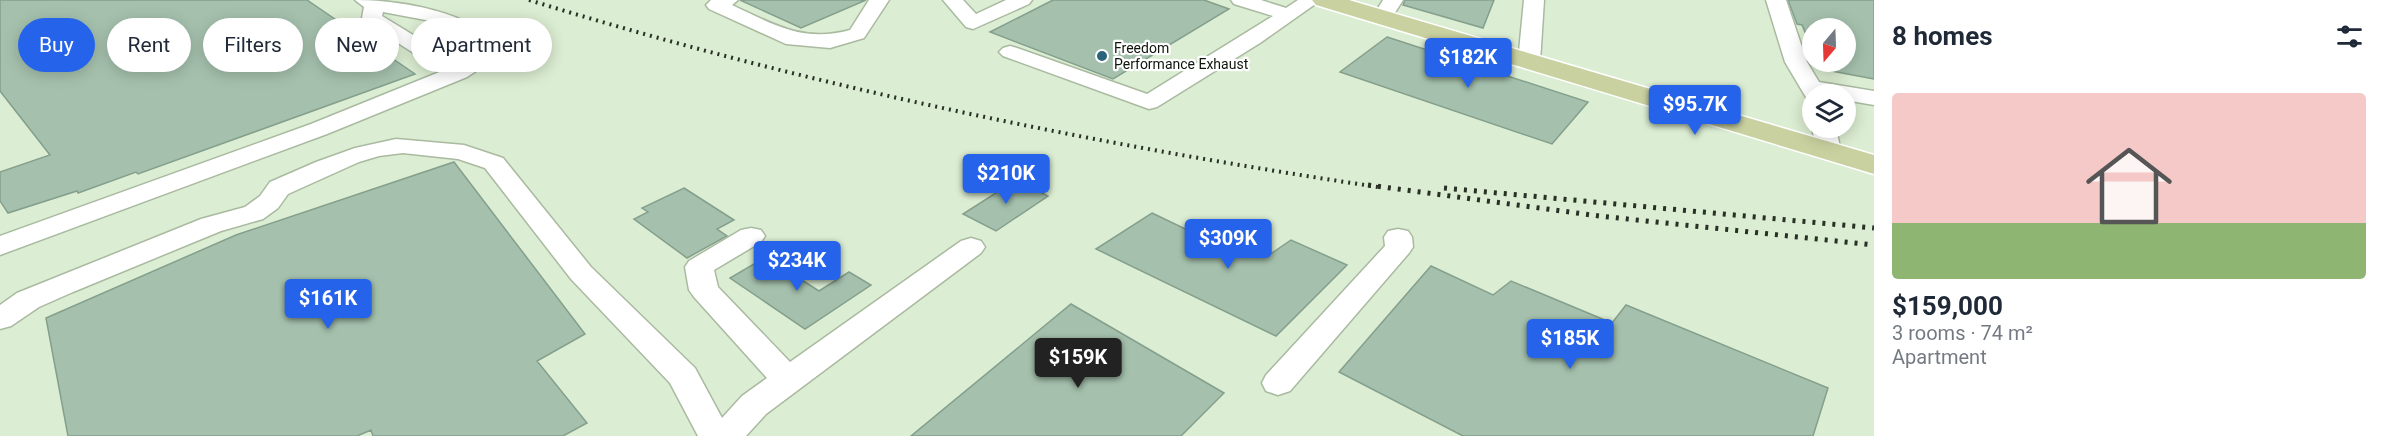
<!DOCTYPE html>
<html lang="en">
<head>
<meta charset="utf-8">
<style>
	body { margin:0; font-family:Roboto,sans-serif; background:#f2f2f3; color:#1f2937; height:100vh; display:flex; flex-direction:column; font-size:22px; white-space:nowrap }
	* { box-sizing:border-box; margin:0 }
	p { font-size:20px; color:#747a83 }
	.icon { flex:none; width:33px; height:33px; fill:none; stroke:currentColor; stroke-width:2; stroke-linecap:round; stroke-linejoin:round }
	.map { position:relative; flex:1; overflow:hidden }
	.drawer { display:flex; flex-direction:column; background:#fff; width:510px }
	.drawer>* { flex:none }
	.guide { position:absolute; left:18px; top:18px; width:570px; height:54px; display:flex; gap:12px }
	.needle { width:39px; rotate:199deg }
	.buttons { position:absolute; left:1802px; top:18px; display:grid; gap:12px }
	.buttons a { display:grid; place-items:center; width:54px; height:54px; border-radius:50%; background:#fff; box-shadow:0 3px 15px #0003; font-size:30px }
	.price { position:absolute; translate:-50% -51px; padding:0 14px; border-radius:6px; background:#2563eb; color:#fff; font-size:20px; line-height:39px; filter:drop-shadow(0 2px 3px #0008) }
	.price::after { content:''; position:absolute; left:50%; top:36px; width:18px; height:14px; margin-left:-9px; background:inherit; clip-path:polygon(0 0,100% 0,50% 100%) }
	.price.selected { background:#222; color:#fff }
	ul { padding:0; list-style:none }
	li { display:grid; align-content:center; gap:12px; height:318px; padding:0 18px }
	li span { display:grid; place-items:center; height:186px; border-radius:6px; color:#555 }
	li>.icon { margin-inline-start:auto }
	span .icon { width:108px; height:108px; fill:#fffc; stroke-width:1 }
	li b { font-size:26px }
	h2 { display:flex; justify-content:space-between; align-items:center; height:72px; padding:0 18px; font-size:26px }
	.chip { padding:0 21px; border-radius:27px; background:#fff; box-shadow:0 3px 15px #0003; font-size:21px; line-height:54px }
	.chip.selected { background:#2563eb; color:#fff }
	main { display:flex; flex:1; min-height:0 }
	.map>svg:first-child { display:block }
</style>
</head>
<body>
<main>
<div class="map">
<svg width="1874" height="436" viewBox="0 0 1874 436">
	<rect width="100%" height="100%" fill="#dbedd2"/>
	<!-- building -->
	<path fill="#a5c1ad" stroke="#849f8c" stroke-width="1.5" d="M 0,0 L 307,0 L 415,74 L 138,174 L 136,172 L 78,193 L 77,191 L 8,213 L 0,201 L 0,172 L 50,155 L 0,91 Z
		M 740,0 L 866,0 L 801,28 Z
		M 1053,0 L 1204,0 L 1229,9 L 1113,79 L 990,32 Z
		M 1405,0 L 1494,0 L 1483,28 L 1403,5 Z
		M 1788,0 L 1874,0 L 1874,79 L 1821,69 L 1818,62 L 1845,62 L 1845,28 L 1812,28 L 1812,48 L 1802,25 L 1797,24 Z
		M 1387,37 L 1588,102 L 1552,144 L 1340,72 Z
		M 454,162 L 585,334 L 537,361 L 587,423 L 563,436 L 373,436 L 371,430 L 357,436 L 68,436 L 46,318 L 236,235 Z
		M 1016,180 L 1048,196 L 996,231 L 963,214 Z
		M 684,188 L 734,220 L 717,229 L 727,236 L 687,258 L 634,219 L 648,212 L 642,208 Z
		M 1152,213 L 1204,238 L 1218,230 L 1269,255 L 1291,240 L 1347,265 L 1276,336 L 1096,249 Z
		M 766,257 L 819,291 L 849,272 L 871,285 L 805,329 L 730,278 Z
		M 1431,266 L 1493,295 L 1511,281 L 1612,323 L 1626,305 L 1828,388 L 1813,436 L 1463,436 L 1339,372 Z
		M 1071,304 L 1224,393 L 1181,436 L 911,436 Z"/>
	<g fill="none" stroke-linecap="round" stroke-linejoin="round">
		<defs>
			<path id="minor" d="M 355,0 C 397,0 474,11 499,48 L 494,59 L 467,77 L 327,134 L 0,255 L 0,236 L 311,124 L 442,71 L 365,22 L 362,18 L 364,7 ZM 383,12 L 431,21 L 477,47 L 477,52 L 459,63 L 382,16 Z
				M 711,0 L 738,0 L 732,5 C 773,24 803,43 850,30 L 869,0 L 889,0 L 864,38 L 830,48 L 786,44 L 709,9 L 706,5 Z
				M 943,0 L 963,0 L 976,14 L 1006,0 L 1032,0 L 1029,4 L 973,29 L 966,27 Z
				M 1231,0 L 1261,0 L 1286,8 L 1298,0 L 1321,0 L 1260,43 L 1157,107 L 1149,109 L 1003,56 L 999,52 L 1003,48 L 1010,46 L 1017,48 L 1147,94 L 1273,16 L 1234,4 Z
				M 1383,0 L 1403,0 L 1389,22 L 1375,22 L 1372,18 Z
				M 1524,0 L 1544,0 L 1540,62 L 1537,67 L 1529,68 L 1521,67 L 1518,62 Z
				M 1766,0 L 1786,0 L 1807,62 L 1819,82 L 1874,91 L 1874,105 L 1845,100 L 1845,94 L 1812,94 L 1812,100 L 1807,99 L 1785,62 Z
				M 1812,128 L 1836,128 L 1841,152 L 1838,157 L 1829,159 L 1820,157 L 1817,152 Z
				M 396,139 L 464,145 L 503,158 L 591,267 L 695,368 L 722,418 L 742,396 L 767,378 L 694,297 L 689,290 L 685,267 L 689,261 L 741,230 L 751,228 L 761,230 L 765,236 L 761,242 L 714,270 L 718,287 L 790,362 L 961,241 L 971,238 L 981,241 L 985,247 L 981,253 L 766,414 L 746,436 L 698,436 L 670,383 L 571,279 L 485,168 L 458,159 L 403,153 L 379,156 L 359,162 L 288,194 L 278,208 L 263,219 L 221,231 L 73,292 L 39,307 L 11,326 L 0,329 L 0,305 L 17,293 L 201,219 L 245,207 L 260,196 L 270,182 L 316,162 L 355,148 Z
				M 1398,229 L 1408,231 L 1412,237 L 1413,247 L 1409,253 L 1290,391 L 1278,395 L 1266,391 L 1262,383 L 1266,375 L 1385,246 L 1384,237 L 1388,231 Z"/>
			<path id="major" d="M 1312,0 L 1349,0 L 1874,155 L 1874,174 L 1316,5 Z"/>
		</defs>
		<!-- minor casing -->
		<use href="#minor" stroke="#a9baa0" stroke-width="3"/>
		<!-- major casing -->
		<use href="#major" stroke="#fff" stroke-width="3"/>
		<!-- minor -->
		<use href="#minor" fill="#fff" fill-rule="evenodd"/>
		<!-- major -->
		<use href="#major" fill="#c9d1a0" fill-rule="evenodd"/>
		<!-- rail-far1 -->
		<path stroke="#293025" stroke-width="4" stroke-dasharray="2 5" stroke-linecap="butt" d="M 529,0 C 807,86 1091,144 1378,187"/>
		<!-- rail -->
		<path stroke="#293025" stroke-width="5" stroke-dasharray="3 7" stroke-linecap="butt" d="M 1368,185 L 1599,216 L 1874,245
			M 1444,188 L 1874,228"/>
	</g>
	<!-- markers -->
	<circle fill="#29647c" stroke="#fff" stroke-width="2" cx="1102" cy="56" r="6"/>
	<g text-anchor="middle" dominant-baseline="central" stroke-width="4.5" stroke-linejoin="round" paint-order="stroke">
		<!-- far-poi labels -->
		<g font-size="14" fill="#0e140b" stroke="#fff" text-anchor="start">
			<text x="1114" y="48">Freedom<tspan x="1114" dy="16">Performance Exhaust</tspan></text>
		</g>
	</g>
</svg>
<div class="buttons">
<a><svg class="needle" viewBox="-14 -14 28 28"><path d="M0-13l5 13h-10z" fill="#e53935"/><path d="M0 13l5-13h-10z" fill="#747a83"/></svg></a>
<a><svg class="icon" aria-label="layers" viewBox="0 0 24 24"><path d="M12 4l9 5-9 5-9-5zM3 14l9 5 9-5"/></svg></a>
</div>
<b class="price" style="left:1468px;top:89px">$182K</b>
<b class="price" style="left:1695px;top:136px">$95.7K</b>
<b class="price" style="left:1006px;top:205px">$210K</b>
<b class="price" style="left:1228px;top:270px">$309K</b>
<b class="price" style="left:797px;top:292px">$234K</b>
<b class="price" style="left:328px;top:330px">$161K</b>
<b class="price" style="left:1570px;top:370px">$185K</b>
<b class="price selected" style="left:1078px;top:389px">$159K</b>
<div class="guide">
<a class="chip selected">Buy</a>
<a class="chip">Rent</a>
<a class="chip">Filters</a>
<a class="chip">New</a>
<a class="chip">Apartment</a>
</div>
</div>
<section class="drawer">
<h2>8 homes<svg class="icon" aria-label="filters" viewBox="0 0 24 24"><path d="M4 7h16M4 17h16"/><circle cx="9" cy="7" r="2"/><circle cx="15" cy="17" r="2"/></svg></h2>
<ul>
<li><span style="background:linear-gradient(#f6c9c9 70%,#8fb573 0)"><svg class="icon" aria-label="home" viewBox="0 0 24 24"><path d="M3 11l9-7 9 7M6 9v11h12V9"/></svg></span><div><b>$159,000</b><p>3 rooms · 74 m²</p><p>Apartment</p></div></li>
</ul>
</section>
</main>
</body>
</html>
